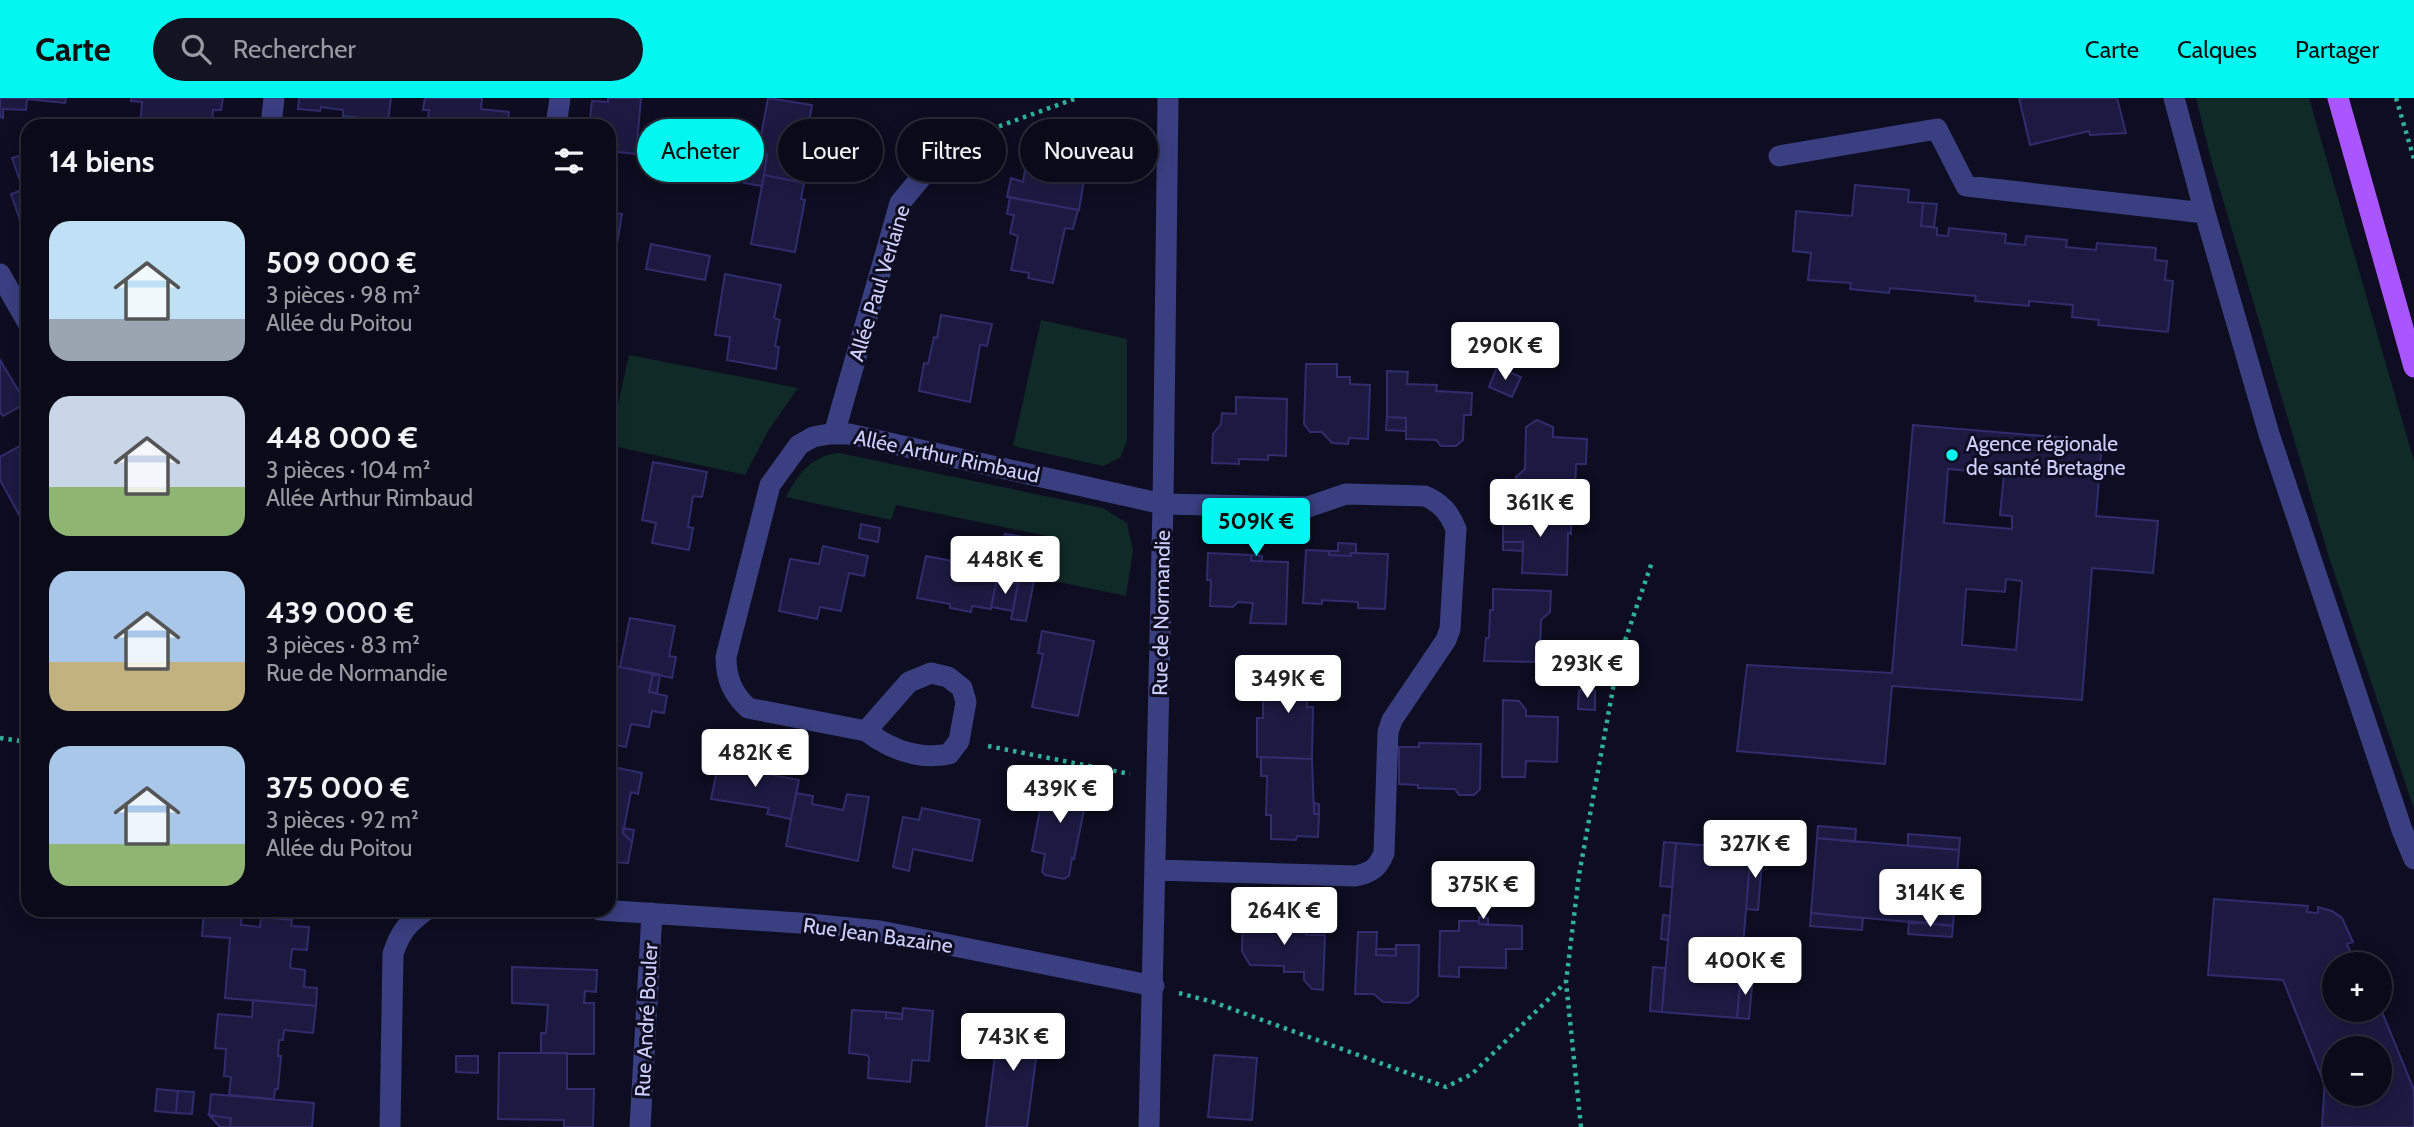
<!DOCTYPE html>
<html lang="fr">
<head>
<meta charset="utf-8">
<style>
	body { margin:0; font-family:Cabin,sans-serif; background:#131322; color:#f1f3f6; height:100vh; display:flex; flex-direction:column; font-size:26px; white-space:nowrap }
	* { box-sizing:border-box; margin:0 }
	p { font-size:23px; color:#999aa2 }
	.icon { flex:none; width:38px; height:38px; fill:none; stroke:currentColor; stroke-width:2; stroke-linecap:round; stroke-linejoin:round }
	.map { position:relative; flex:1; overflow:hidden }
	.panel { position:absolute; left:21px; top:21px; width:595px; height:798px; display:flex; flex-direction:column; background:#0a0a19; border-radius:21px; box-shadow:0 4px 18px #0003,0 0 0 2px #2a2b38 }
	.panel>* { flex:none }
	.guide { position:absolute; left:637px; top:21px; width:665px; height:63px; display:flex; gap:14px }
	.fabs { position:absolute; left:2322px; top:854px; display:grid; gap:14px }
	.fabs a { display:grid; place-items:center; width:70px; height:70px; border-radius:50%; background:#0a0a19; box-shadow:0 4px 18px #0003,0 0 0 2px #2a2b38; font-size:35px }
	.price { position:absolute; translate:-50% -60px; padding:0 16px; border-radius:7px; background:#fff; color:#222; font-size:23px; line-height:46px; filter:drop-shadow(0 2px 4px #0008) }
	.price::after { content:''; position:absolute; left:50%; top:42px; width:21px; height:16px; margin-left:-10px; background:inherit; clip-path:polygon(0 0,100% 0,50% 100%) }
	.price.selected { background:#02f7f0; color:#111 }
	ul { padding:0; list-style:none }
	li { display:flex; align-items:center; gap:21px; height:175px; padding:0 28px }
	li span { display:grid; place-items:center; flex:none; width:196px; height:140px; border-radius:21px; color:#555 }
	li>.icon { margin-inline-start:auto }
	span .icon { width:84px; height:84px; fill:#fffc; stroke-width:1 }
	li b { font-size:30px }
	h2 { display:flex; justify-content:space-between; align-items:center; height:84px; padding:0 28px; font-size:30px }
	.chip { padding:0 24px; border-radius:32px; background:#0a0a19; box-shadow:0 4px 18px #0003,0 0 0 2px #2a2b38; font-size:24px; line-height:63px }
	.chip.selected { background:#02f7f0; color:#111 }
	header { display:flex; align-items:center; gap:42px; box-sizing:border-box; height:98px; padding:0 35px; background:#02f7f0; color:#111 }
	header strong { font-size:33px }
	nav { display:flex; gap:38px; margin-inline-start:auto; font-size:24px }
	.search { width:490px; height:63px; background:#131322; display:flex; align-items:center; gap:18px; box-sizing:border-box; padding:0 24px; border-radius:38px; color:#999aa2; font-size:26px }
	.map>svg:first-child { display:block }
</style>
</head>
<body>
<header>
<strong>Carte</strong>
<div class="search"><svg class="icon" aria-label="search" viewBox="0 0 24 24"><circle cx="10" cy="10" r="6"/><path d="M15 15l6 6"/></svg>Rechercher</div>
<nav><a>Carte</a><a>Calques</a><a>Partager</a></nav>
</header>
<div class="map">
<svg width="2414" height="1029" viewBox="0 0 2414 1029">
	<rect width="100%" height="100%" fill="#0e0d21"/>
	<!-- green -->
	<path fill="#102b27" d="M 2196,0 L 2309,0 L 2414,363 L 2414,711 L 2329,459 L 2212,65 Z
		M 1041,222 L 1127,241 L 1127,343 L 1120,360 L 1103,368 L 1013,348 Z
		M 629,257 L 798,290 L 768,333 L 745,377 L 609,347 Z
		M 839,355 L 1103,410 L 1127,425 L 1133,453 L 1126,498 L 1040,480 L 1048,438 L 896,407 L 891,422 L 786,399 C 797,377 812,357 839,355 Z"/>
	<!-- building -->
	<path fill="#1d1a42" stroke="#302c6e" stroke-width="2" fill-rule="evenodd" d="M 0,0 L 66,0 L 65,5 L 27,1 L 26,12 L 3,11 L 3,20 L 0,19 Z
		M 131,0 L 223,0 L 221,12 L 213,12 L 212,28 L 140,28 L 142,4 L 131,3 Z
		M 299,0 L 391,0 L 388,23 L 343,18 L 343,12 L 321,9 L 320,13 L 298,11 Z
		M 425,0 L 482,0 L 481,11 L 509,14 L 507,28 L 427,28 L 429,12 L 423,12 Z
		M 608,0 L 641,0 L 636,56 L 609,53 L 609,28 L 583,28 L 584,21 L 590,21 L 592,3 L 608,4 Z
		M 768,0 L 812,7 L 806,41 L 812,41 L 804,85 L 764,77 L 767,56 L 758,54 Z
		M 2019,0 L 2117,0 L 2126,35 L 2090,37 L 2089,33 L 2030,47 Z
		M 1056,35 L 1052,52 L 1088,58 L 1079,112 L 1007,99 L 1011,80 L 1023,84 L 1026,67 L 1023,65 L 1029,40 Z
		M 1056,35 L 1092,41 L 1088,58 L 1052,52 Z
		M 28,55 L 28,123 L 21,125 L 11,96 L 27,90 L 23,79 L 19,80 L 12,60 Z
		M 749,56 L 767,59 L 762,88 L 744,85 Z
		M 764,77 L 804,85 L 801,101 L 805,102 L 795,154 L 751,146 Z
		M 1855,87 L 1909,92 L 1908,104 L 1923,105 L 1921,128 L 1937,130 L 1937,137 L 1948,138 L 1949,130 L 2006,136 L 2005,145 L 2025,147 L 2026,138 L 2067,142 L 2066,149 L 2096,152 L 2097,145 L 2156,150 L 2155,162 L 2167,163 L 2165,182 L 2173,183 L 2168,234 L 2098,227 L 2099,222 L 2072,219 L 2073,207 L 2029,203 L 2029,208 L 1975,203 L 1976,198 L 1890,190 L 1889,195 L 1850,191 L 1851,185 L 1808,182 L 1811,155 L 1793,153 L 1796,113 L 1852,118 Z
		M 1010,99 L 1078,112 L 1073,131 L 1065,130 L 1053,185 L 1028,180 L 1029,175 L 1011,172 L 1018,138 L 1010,135 L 1014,117 L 1007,116 Z
		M 1923,105 L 1937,106 L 1934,129 L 1921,128 Z
		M 609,114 L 622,116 L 609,193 Z
		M 651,146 L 710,158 L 705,182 L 646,171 Z
		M 725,176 L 781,187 L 774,220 L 780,222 L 775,248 L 779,249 L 776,271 L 727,262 L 730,239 L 715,237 Z
		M 941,217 L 992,226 L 987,248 L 980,247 L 970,304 L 919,293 L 924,265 L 928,266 L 934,239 L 937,240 Z
		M 0,262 L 26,305 L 3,318 L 0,314 Z
		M 1306,266 L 1337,266 L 1337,279 L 1350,279 L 1350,286 L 1370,287 L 1368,341 L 1349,340 L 1348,346 L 1332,345 L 1322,334 L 1310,334 L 1304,326 Z
		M 1497,269 L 1521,279 L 1512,299 L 1489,289 Z
		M 1387,273 L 1408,274 L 1407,286 L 1437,287 L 1436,293 L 1472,295 L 1471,317 L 1464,317 L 1463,342 L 1456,348 L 1441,348 L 1436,342 L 1406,341 L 1406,320 L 1387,319 Z
		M 1236,299 L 1287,301 L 1286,358 L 1268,357 L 1268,362 L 1239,361 L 1239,366 L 1212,365 L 1213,336 L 1221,326 L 1222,315 L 1236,316 Z
		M 1387,319 L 1406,320 L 1406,333 L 1386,332 Z
		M 1537,322 L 1553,329 L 1553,339 L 1587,341 L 1586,366 L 1576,366 L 1575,398 L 1516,397 L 1516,379 L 1525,371 L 1526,329 Z
		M 1913,327 L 2102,343 L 2096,418 L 2158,423 L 2153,475 L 2092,470 L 2082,602 L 1892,588 L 1885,666 L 1737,653 L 1747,567 L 1892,575 ZM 1948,371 L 2004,376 L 2000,417 L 2012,418 L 2012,431 L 1944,425 ZM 2006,481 L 2022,483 L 2016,552 L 1962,547 L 1966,491 L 2005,494 Z
		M 25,345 L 28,350 L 28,433 L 0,382 L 0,359 Z
		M 653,364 L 707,374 L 702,399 L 693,398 L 688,429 L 693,430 L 689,452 L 652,445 L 656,425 L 642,422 Z
		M 1503,412 L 1571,414 L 1571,436 L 1568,435 L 1567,477 L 1522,475 L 1523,444 L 1503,444 Z
		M 861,426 L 880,430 L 878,444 L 859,440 Z
		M 1005,436 L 1024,439 L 1021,455 L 1002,452 Z
		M 1503,444 L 1523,444 L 1523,453 L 1503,452 Z
		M 1338,445 L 1356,446 L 1356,455 L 1351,455 L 1351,458 L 1329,457 L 1329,453 L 1338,453 Z
		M 823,448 L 868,458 L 864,478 L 849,475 L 841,513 L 820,509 L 817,521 L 779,513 L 790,461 L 819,466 Z
		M 1306,452 L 1329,453 L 1329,457 L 1351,458 L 1351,455 L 1388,456 L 1385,511 L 1358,510 L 1358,504 L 1322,502 L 1322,506 L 1303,505 Z
		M 1208,455 L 1251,457 L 1251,463 L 1288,464 L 1286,526 L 1250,525 L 1253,505 L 1238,504 L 1233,509 L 1210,508 L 1211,482 L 1207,482 Z
		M 1251,457 L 1262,458 L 1262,463 L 1251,463 Z
		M 926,458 L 979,468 L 978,475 L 997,479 L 991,511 L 972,508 L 971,514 L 950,510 L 950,506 L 917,500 Z
		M 1019,480 L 1034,483 L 1026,523 L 1011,521 Z
		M 997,482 L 1018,486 L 1013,513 L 991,509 Z
		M 1493,491 L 1551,493 L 1550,514 L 1541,522 L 1540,554 L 1536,558 L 1535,564 L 1484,563 L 1486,540 L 1489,540 L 1490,512 L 1493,512 Z
		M 630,520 L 675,528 L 669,558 L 676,559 L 672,580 L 620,569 Z
		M 1042,533 L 1094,543 L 1078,618 L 1032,609 L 1043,556 L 1038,555 Z
		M 609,567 L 653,575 L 649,594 L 667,598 L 664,615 L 652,613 L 649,629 L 631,626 L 626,649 L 609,646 Z
		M 1263,574 L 1324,575 L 1324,602 L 1307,602 L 1307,609 L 1313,609 L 1312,661 L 1257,659 L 1257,620 L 1263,620 Z
		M 653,575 L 660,577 L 657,595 L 649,594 Z
		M 1579,592 L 1595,593 L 1595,612 L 1578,611 Z
		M 1503,602 L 1519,603 L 1526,612 L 1526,618 L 1558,619 L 1557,664 L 1526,663 L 1525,679 L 1502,679 Z
		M 1419,645 L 1481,646 L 1480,691 L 1474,697 L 1459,697 L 1455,691 L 1418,690 L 1418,687 L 1399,686 L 1399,649 L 1419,649 Z
		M 1261,659 L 1312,661 L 1314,716 L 1319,716 L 1318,739 L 1297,738 L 1296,742 L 1271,741 L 1271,717 L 1266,717 L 1267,678 L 1261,678 Z
		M 719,663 L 772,673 L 772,677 L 799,682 L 791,721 L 767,716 L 769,710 L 711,701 Z
		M 609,668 L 642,675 L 638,696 L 631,694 L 623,735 L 632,744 L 628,765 L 609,764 Z
		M 1050,677 L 1086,683 L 1083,702 L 1086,702 L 1074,761 L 1072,760 L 1069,778 L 1064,781 L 1045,777 L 1042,774 L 1045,756 L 1032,753 L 1043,697 L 1047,698 Z
		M 796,695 L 813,698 L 812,706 L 843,712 L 847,696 L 869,699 L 858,763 L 786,748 Z
		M 1314,705 L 1319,706 L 1319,716 L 1314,716 Z
		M 922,710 L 980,722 L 972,763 L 913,751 L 909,773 L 893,769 L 903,719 L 919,722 Z
		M 1818,728 L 1856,731 L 1855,744 L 1817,740 Z
		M 623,730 L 634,732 L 632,744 L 623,735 Z
		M 1908,736 L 1960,740 L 1959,752 L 1908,748 Z
		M 1817,740 L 1959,752 L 1953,828 L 1811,815 Z
		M 1664,744 L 1676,745 L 1672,789 L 1660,788 Z
		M 1676,745 L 1751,751 L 1737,920 L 1662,914 Z
		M 1751,751 L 1763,752 L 1758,812 L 1746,811 Z
		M 2214,801 L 2308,808 L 2307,814 L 2318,815 L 2318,809 L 2332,813 L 2342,820 L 2353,844 L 2347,846 L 2355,865 L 2361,862 L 2362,866 L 2334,866 L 2334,912 L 2380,912 L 2380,909 L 2414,992 L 2414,1029 L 2322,1029 L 2325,980 L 2322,980 L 2283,882 L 2208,877 ZM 2334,950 L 2380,950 L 2380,996 L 2334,996 Z
		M 204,812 L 242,812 L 241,827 L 260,829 L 261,819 L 292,822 L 291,828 L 309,829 L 307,852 L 292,851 L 290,870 L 305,872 L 304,889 L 317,890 L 316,908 L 225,900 L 230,840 L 202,838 Z
		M 1243,815 L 1266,815 L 1270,820 L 1270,824 L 1306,824 L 1306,837 L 1325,837 L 1323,892 L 1312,891 L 1304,882 L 1304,874 L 1284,874 L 1284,868 L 1250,867 L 1242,853 Z
		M 1266,815 L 1290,816 L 1289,824 L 1270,824 L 1270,820 Z
		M 1811,815 L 1863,820 L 1862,832 L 1810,828 Z
		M 1663,817 L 1670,818 L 1668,842 L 1661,841 Z
		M 1479,819 L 1488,820 L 1488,827 L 1479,826 Z
		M 1459,823 L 1479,823 L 1479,826 L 1522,828 L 1522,851 L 1506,851 L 1506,870 L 1459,869 L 1459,879 L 1439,878 L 1440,833 L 1459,833 Z
		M 1909,823 L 1953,828 L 1952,839 L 1908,836 Z
		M 1358,834 L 1377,834 L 1376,857 L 1396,858 L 1396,847 L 1419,847 L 1418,898 L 1409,905 L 1383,904 L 1374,896 L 1355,896 Z
		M 1376,851 L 1396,851 L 1396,858 L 1376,857 Z
		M 512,869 L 597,872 L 596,894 L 585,893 L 584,905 L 594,905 L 594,956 L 541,955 L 541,935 L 546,935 L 548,907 L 512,905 Z
		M 1653,869 L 1665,870 L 1662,914 L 1650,913 Z
		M 1741,877 L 1753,877 L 1749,921 L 1737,920 Z
		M 253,902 L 316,908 L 313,935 L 284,932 L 283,942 L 279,942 L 278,958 L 281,958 L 278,991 L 275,991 L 274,1001 L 229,997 L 231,979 L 224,978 L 226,951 L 215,950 L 218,916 L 252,919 Z
		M 903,910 L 933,913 L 929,963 L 912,962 L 910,984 L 868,980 L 869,960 L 867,957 L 849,955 L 852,912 L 886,914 L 886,920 L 902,921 Z
		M 886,914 L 902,916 L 902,921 L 886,920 Z
		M 1000,918 L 1041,923 L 1027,1029 L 986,1029 Z
		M 499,955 L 567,955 L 567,991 L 594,991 L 593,1029 L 564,1029 L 564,1022 L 498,1021 Z
		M 1214,957 L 1257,960 L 1252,1022 L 1208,1019 Z
		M 456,958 L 478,958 L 478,975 L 456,974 Z
		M 157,991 L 178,993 L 176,1015 L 155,1013 Z
		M 178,993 L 194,994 L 192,1016 L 176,1015 Z
		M 211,996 L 314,1005 L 312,1029 L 230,1029 L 231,1020 L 209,1017 Z
		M 209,1017 L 231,1020 L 230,1029 L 220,1029 Z"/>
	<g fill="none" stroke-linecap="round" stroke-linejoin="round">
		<!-- path -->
		<path stroke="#2fb299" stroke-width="4.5" stroke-dasharray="3.5 5" stroke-linecap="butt" d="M 2396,0 L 2414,61
			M 975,37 L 1077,0
			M 0,640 L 28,644
			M 988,648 L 1130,676
			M 1179,895 L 1213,904 L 1446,989 L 1472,976 L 1565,885
			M 1581,1029 L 1566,884 L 1579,777 L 1618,563 L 1652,464"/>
		<!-- minor -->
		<path stroke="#393f80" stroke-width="21" d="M 2174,0 L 2205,115 L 2269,336 L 2402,732 L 2414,761
			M 271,28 L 274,0
			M 556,28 L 560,0
			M 1779,58 L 1937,31 L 1966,88 L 2205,115
			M 0,176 L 28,225
			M 834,336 L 900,105 L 948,47
			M 931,575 L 948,579 L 962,590 L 966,604 L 959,643 L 949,656 C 918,662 891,652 866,633 L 909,584 Z
			M 866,633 L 748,610 C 732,595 726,580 726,559 L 770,387 L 799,347 L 813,339 L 829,336 L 849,336 L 1163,406 L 1308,409 L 1346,396 L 1425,398 C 1441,405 1449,414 1456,431 L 1450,531 L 1446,542 L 1392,622 L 1388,634 L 1384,755 C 1378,770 1371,775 1355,778 L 1156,772
			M 600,812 L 799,825 L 880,833 L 1154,888
			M 390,1029 L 393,856 C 400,834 407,826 426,812
			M 640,1029 L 652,815
			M 1149,1029 L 1163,406 L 1168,0"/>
		<!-- major -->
		<path stroke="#aa56fe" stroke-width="21" d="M 2338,0 L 2414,269"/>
	</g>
	<!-- markers -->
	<circle fill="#02f7f0" stroke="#0e0d21" stroke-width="2.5" cx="1952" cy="357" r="7"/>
	<g text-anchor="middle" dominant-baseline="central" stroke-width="6" stroke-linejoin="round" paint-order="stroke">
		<!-- street labels -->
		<g font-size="21" fill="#cecfff" stroke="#0e0d21">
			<text transform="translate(879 185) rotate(-73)">Allée Paul Verlaine</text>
			<text transform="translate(947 358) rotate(12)">Allée Arthur Rimbaud</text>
			<text transform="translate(1161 515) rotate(-89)">Rue de Normandie</text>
			<text transform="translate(878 837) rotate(8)">Rue Jean Bazaine</text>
			<text transform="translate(646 922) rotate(-87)">Rue André Bouler</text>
		</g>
		<!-- poi labels -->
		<g font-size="21" fill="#cecfff" stroke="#0e0d21" text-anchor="start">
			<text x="1966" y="345">Agence régionale<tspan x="1966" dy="24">de santé Bretagne</tspan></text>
		</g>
	</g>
</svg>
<div class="fabs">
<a>+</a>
<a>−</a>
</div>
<b class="price" style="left:1505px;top:284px">290K €</b>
<b class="price" style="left:1540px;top:441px">361K €</b>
<b class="price selected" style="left:1256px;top:460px">509K €</b>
<b class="price" style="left:1005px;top:498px">448K €</b>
<b class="price" style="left:1587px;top:602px">293K €</b>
<b class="price" style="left:1288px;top:617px">349K €</b>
<b class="price" style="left:755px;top:691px">482K €</b>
<b class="price" style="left:1060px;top:727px">439K €</b>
<b class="price" style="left:1755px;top:782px">327K €</b>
<b class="price" style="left:1483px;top:823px">375K €</b>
<b class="price" style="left:1930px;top:831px">314K €</b>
<b class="price" style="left:1284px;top:849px">264K €</b>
<b class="price" style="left:1745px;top:899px">400K €</b>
<b class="price" style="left:1013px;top:975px">743K €</b>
<div class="guide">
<a class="chip selected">Acheter</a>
<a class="chip">Louer</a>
<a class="chip">Filtres</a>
<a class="chip">Nouveau</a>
</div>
<section class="panel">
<h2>14 biens<svg class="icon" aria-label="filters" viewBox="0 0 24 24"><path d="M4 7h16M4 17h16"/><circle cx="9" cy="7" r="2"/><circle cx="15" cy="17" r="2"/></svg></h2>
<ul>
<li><span style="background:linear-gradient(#bfe0f5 70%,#9aa5b1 0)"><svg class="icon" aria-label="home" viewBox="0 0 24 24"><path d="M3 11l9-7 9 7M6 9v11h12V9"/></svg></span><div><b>509 000 €</b><p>3 pièces · 98 m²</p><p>Allée du Poitou</p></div></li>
<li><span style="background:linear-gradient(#c9d6e8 65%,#8fb573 0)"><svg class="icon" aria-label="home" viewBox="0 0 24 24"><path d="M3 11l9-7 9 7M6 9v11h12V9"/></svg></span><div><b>448 000 €</b><p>3 pièces · 104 m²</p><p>Allée Arthur Rimbaud</p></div></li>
<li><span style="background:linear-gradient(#a9c7e8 65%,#c2b280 0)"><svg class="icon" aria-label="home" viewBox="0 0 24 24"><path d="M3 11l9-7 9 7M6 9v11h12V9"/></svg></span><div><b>439 000 €</b><p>3 pièces · 83 m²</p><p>Rue de Normandie</p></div></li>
<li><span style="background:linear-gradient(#a9c7e8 70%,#8fb573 0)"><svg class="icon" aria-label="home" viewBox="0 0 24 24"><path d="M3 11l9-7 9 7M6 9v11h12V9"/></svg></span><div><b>375 000 €</b><p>3 pièces · 92 m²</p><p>Allée du Poitou</p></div></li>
</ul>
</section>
</div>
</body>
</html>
